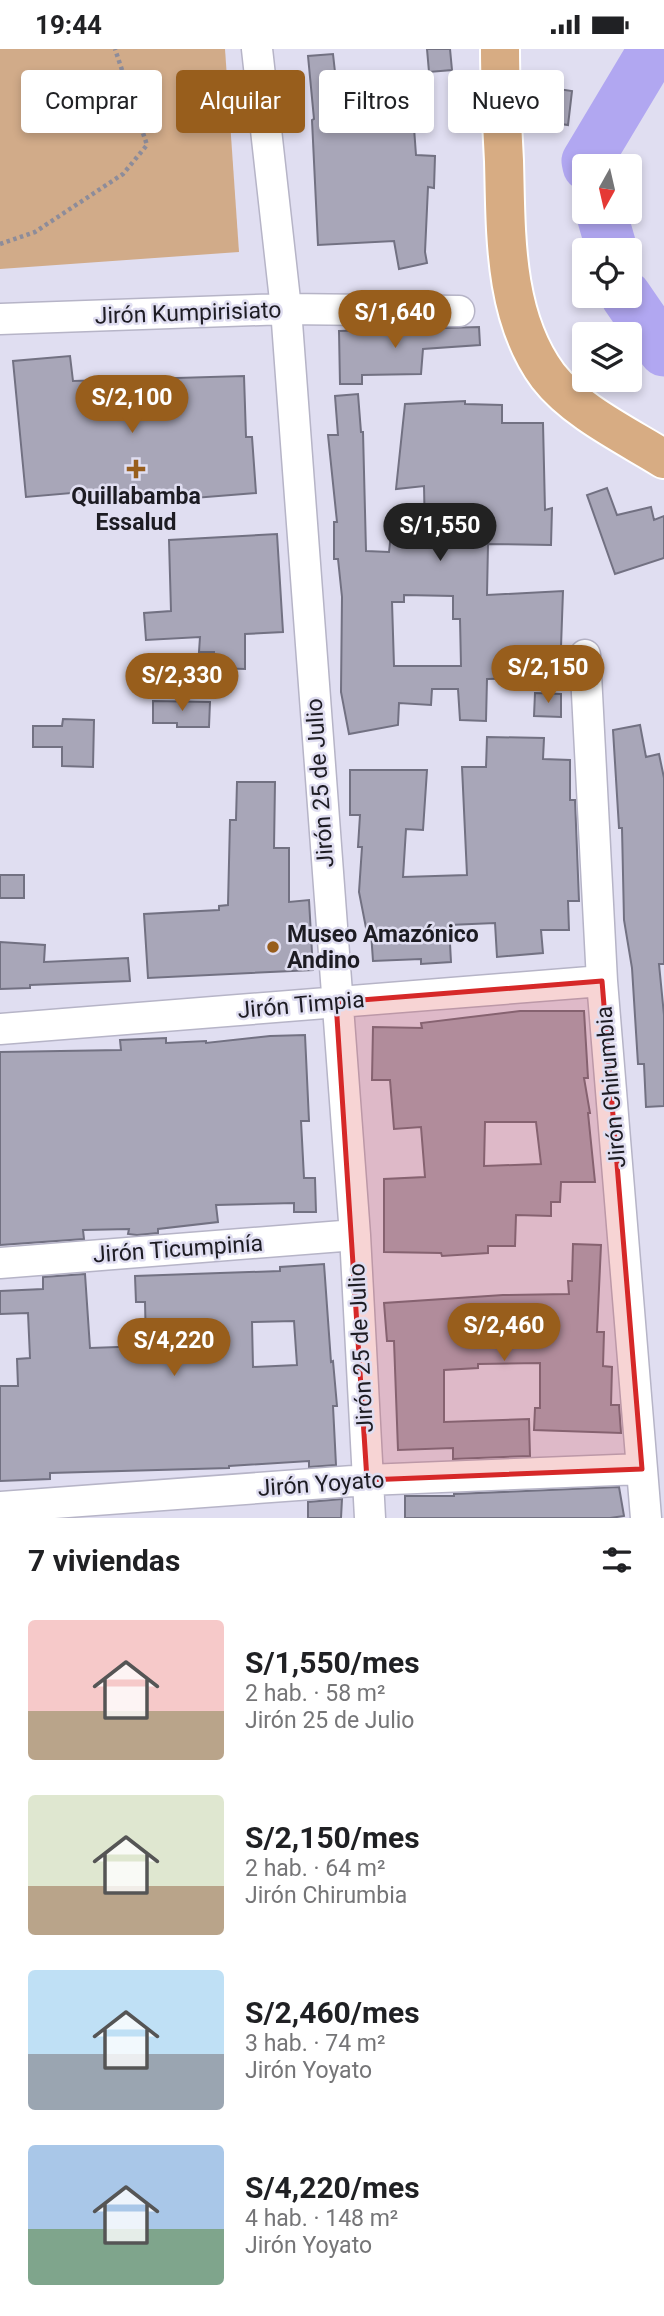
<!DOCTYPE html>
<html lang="es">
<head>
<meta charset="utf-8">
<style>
	body { margin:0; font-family:Roboto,sans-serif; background:#f6f6f6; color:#202124; height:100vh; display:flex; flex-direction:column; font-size:26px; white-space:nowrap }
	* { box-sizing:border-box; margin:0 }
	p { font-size:23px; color:#757577 }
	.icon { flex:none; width:38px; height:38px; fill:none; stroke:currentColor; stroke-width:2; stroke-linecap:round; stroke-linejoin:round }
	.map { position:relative; height:1469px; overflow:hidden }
	.details { display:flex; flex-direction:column; background:#fff; flex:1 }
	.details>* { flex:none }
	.guide { position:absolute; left:21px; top:21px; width:623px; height:63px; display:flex; gap:14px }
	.needle { width:46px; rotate:188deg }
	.buttons { position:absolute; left:572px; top:105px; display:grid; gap:14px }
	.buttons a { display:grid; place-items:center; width:70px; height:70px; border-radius:7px; background:#fff; box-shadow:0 4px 10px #0003; font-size:35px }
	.price { position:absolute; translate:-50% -60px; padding:0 16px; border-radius:24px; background:#985e1c; color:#fff; font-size:23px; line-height:46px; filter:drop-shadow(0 2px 4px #0008) }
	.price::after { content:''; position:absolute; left:50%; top:42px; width:21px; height:16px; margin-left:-10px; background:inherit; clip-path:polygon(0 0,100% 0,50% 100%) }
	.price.on { background:#222; color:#fff }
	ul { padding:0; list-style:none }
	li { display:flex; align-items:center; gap:21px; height:175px; padding:0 28px }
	li span { display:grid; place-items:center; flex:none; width:196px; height:140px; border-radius:7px; color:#555 }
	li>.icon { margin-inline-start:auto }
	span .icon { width:84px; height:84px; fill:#fffc; stroke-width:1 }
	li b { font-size:30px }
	h2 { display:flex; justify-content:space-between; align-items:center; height:84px; padding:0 28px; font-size:30px }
	.pill { padding:0 24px; border-radius:7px; background:#fff; box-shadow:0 4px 10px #0003; font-size:24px; line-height:63px }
	.pill.on { background:#985e1c; color:#fff }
	.status { display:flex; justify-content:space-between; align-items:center; height:49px; padding:0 35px; background:#fff; direction:ltr }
	.status svg { height:19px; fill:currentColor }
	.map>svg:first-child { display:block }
</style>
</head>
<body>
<div class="status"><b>19:44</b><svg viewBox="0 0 49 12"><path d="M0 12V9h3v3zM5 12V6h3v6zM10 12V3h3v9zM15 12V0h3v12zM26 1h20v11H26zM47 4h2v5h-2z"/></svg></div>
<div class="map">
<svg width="664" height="1469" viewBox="0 0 664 1469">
	<rect width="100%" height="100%" fill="#e0def1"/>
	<!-- green -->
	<path fill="#d1ab89" d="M 0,0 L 225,0 L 239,203 L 0,220 Z"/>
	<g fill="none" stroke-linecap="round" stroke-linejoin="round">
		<!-- river -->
		<path stroke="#b1a7f1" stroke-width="51" d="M 588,117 L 587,112 L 654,0
			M 601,163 L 612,201
			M 626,247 L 664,302"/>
	</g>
	<!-- building -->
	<path fill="#a8a6b8" stroke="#727182" stroke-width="2" fill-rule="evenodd" d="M 427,0 L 450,0 L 452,21 L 429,23 Z
		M 333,5 L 340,68 L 413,65 L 416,106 L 435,107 L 434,139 L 428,138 L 425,203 L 427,214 L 399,220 L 394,192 L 318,196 L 312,71 L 314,70 L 308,7 Z
		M 538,37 L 572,42 L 568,76 L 534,71 Z
		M 479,278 L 480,296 L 423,300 L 421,325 L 362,326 L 362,335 L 340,335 L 339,282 Z
		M 70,307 L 73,332 L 244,327 L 246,388 L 252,388 L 256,444 L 107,456 L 106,441 L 26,448 L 13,312 Z
		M 358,345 L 361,383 L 363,383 L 366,502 L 389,503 L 391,485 L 425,484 L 424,437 L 396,440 L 405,355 L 465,352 L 465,355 L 502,356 L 502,374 L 543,374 L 545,461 L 552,459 L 551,496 L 488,495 L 487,546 L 563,542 L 561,598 L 536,599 L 537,629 L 487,630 L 486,672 L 460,671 L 458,640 L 432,640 L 431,656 L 399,654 L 398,676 L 349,685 L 341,643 L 342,548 L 338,510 L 334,510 L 334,473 L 337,473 L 328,386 L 338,386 L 335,347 ZM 404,546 L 453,547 L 453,570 L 460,570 L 461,617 L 394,617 L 392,553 L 404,553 Z
		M 607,439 L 617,466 L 651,458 L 654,471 L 664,467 L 664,509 L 615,525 L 587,446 Z
		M 277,485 L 283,583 L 245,585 L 245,620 L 214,619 L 214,603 L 199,603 L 200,588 L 146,591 L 144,564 L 171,562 L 169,491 Z
		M 535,644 L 561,645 L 561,668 L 534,667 Z
		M 153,652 L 210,653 L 209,678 L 177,678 L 177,674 L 153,674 Z
		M 63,670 L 94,671 L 93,718 L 62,717 L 62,698 L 33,698 L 33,677 L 62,677 Z
		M 640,676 L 646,708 L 659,705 L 664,729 L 664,915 L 659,915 L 664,966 L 664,1057 L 646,1058 L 644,1015 L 638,1015 L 632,919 L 624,871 L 622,779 L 619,779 L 613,681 Z
		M 487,688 L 544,689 L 543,710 L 570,711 L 570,751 L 575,751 L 579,852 L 568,852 L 569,881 L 541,881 L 543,904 L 497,908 L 495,874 L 449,876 L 451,913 L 421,915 L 421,910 L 373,912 L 371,883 L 367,884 L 359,843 L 362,798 L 358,798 L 360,766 L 350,766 L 350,721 L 427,721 L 423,781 L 406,780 L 403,828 L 467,826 L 462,718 L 486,718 Z
		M 237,733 L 275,733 L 274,799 L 289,799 L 289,853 L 309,851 L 313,921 L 148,929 L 144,865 L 219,861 L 219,857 L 228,856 L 230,771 L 236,771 Z
		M 0,826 L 24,826 L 24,849 L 0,849 Z
		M 0,893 L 45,896 L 44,913 L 128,909 L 130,932 L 30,936 L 30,939 L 0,940 Z
		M 520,962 L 584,962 L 588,1029 L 584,1029 L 590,1064 L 588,1064 L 595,1133 L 561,1133 L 560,1153 L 551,1153 L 551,1167 L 516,1166 L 515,1197 L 488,1197 L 488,1204 L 442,1207 L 441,1204 L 384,1203 L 384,1130 L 425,1128 L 421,1078 L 394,1080 L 390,1031 L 372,1031 L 373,978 L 422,979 L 421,974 ZM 485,1073 L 536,1073 L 541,1115 L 484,1117 Z
		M 305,986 L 309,1072 L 301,1072 L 304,1129 L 315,1129 L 316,1163 L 294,1163 L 294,1154 L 216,1156 L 218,1173 L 158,1180 L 158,1184 L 137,1186 L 128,1185 L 129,1180 L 83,1181 L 84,1190 L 0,1196 L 0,1003 L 121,1001 L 120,991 L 166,989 L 166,994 L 206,992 L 206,994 L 270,987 Z
		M 573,1195 L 601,1196 L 597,1283 L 604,1283 L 603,1317 L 612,1318 L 611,1356 L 619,1356 L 621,1384 L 534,1381 L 535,1359 L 540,1359 L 540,1314 L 478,1315 L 478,1319 L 444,1321 L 444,1373 L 529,1370 L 530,1407 L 453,1410 L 453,1399 L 398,1401 L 394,1292 L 387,1292 L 384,1254 L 503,1246 L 569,1245 L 568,1232 L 572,1232 Z
		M 324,1215 L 331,1313 L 333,1312 L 337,1357 L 333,1357 L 336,1416 L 309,1418 L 309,1412 L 229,1417 L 229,1419 L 50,1424 L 50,1430 L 0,1432 L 0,1337 L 18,1337 L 17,1310 L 30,1309 L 28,1264 L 0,1265 L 0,1242 L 43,1240 L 43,1228 L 85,1225 L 90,1299 L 146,1297 L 145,1253 L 136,1253 L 135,1227 L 280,1222 L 280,1218 ZM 294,1272 L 297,1316 L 253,1318 L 252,1273 Z
		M 619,1438 L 624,1467 L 610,1469 L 405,1469 L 405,1447 L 454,1447 L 454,1445 Z
		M 342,1450 L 341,1469 L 308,1469 L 308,1453 Z"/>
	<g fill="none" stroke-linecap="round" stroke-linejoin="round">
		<defs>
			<path id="minor" d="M 257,0 L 286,260 L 355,1186 L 370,1469
				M 0,270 L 286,260 L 459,262
				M 585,606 L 602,932 L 646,1469
				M 0,980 L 602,932
				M 0,1214 L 355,1186
				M 0,1458 L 367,1431 L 642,1420"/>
			<path id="trunk" d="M 500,0 C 500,37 502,74 504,112 C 506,183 503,266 548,327 C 575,362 627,387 664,410"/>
		</defs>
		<!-- minor casing -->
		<use href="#minor" stroke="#b6b4c7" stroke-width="33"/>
		<!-- trunk casing -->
		<use href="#trunk" stroke="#fff" stroke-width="42"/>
		<!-- path -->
		<path stroke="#8d8c9a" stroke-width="4.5" stroke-dasharray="3.5 3.5" stroke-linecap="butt" d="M 0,195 L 35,183 L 123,125 L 147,96 L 115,0"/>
		<!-- minor -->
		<use href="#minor" stroke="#fff" stroke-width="30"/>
		<!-- trunk -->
		<use href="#trunk" stroke="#d7ac83" stroke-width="38"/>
	</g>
	<!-- marked area -->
	<path fill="#d62828" fill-opacity="0.2" stroke="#d62828" stroke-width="5" stroke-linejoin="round" d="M 602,932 L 642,1420 L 367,1431 L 336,953 Z"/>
	<!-- markers -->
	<g fill="#985e1c" stroke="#e0def1" stroke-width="2.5">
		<path d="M132.5 409.5h7v7h7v7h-7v7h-7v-7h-7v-7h7z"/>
		<circle cx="273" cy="898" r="7"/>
	</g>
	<g text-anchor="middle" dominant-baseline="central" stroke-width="5" stroke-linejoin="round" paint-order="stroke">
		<!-- street labels -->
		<g font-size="23" fill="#1d1c23" stroke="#e0def1">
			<text transform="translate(188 264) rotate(-2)">Jirón Kumpirisiato</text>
			<text transform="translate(320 734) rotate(-94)">Jirón 25 de Julio</text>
			<text transform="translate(301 956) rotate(-5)">Jirón Timpia</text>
			<text transform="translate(611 1038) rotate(-95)">Jirón Chirumbia</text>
			<text transform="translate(178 1200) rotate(-4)">Jirón Ticumpinía</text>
			<text transform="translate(361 1299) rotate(-93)">Jirón 25 de Julio</text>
			<text transform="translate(321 1435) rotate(-4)">Jirón Yoyato</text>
		</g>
		<!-- poi labels -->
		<g font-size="23" font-weight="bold" fill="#1d1c23" stroke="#e0def1">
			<text x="136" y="447">Quillabamba<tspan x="136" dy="26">Essalud</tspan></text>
			<text x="287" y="885" text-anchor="start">Museo Amazónico<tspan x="287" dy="26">Andino</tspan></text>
		</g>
	</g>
</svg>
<div class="buttons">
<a><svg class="needle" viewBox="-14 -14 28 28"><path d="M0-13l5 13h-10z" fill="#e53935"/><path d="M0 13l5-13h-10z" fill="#757577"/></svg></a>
<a><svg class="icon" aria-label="locate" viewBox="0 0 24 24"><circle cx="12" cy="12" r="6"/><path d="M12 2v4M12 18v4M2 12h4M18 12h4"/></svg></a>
<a><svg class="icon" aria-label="layers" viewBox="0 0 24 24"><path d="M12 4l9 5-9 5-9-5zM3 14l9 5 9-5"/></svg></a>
</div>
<b class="price" style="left:395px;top:301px">S/1,640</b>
<b class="price" style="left:132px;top:386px">S/2,100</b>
<b class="price on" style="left:440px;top:514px">S/1,550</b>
<b class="price" style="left:548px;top:656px">S/2,150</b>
<b class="price" style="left:182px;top:664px">S/2,330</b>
<b class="price" style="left:504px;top:1314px">S/2,460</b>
<b class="price" style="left:174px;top:1329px">S/4,220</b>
<div class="guide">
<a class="pill">Comprar</a>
<a class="pill on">Alquilar</a>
<a class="pill">Filtros</a>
<a class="pill">Nuevo</a>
</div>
</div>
<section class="details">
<h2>7 viviendas<svg class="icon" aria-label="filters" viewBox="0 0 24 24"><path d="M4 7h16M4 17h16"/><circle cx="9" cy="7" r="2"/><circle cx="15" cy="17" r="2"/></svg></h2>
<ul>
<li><span style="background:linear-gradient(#f6c9c9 65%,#b9a48a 0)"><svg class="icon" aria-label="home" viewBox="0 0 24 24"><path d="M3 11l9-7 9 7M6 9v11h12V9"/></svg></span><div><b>S/1,550/mes</b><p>2 hab. · 58 m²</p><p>Jirón 25 de Julio</p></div></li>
<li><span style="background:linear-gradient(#dfe7d0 65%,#b9a48a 0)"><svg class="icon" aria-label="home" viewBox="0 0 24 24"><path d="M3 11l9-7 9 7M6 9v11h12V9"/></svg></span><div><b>S/2,150/mes</b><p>2 hab. · 64 m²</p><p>Jirón Chirumbia</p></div></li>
<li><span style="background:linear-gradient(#bfe0f5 60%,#9aa5b1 0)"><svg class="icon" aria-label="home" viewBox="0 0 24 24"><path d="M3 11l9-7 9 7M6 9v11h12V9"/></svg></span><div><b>S/2,460/mes</b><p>3 hab. · 74 m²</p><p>Jirón Yoyato</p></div></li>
<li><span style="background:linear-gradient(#a9c7e8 60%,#7fa58c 0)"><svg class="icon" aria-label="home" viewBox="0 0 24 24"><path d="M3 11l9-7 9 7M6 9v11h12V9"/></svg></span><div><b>S/4,220/mes</b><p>4 hab. · 148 m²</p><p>Jirón Yoyato</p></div></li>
</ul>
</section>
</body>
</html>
